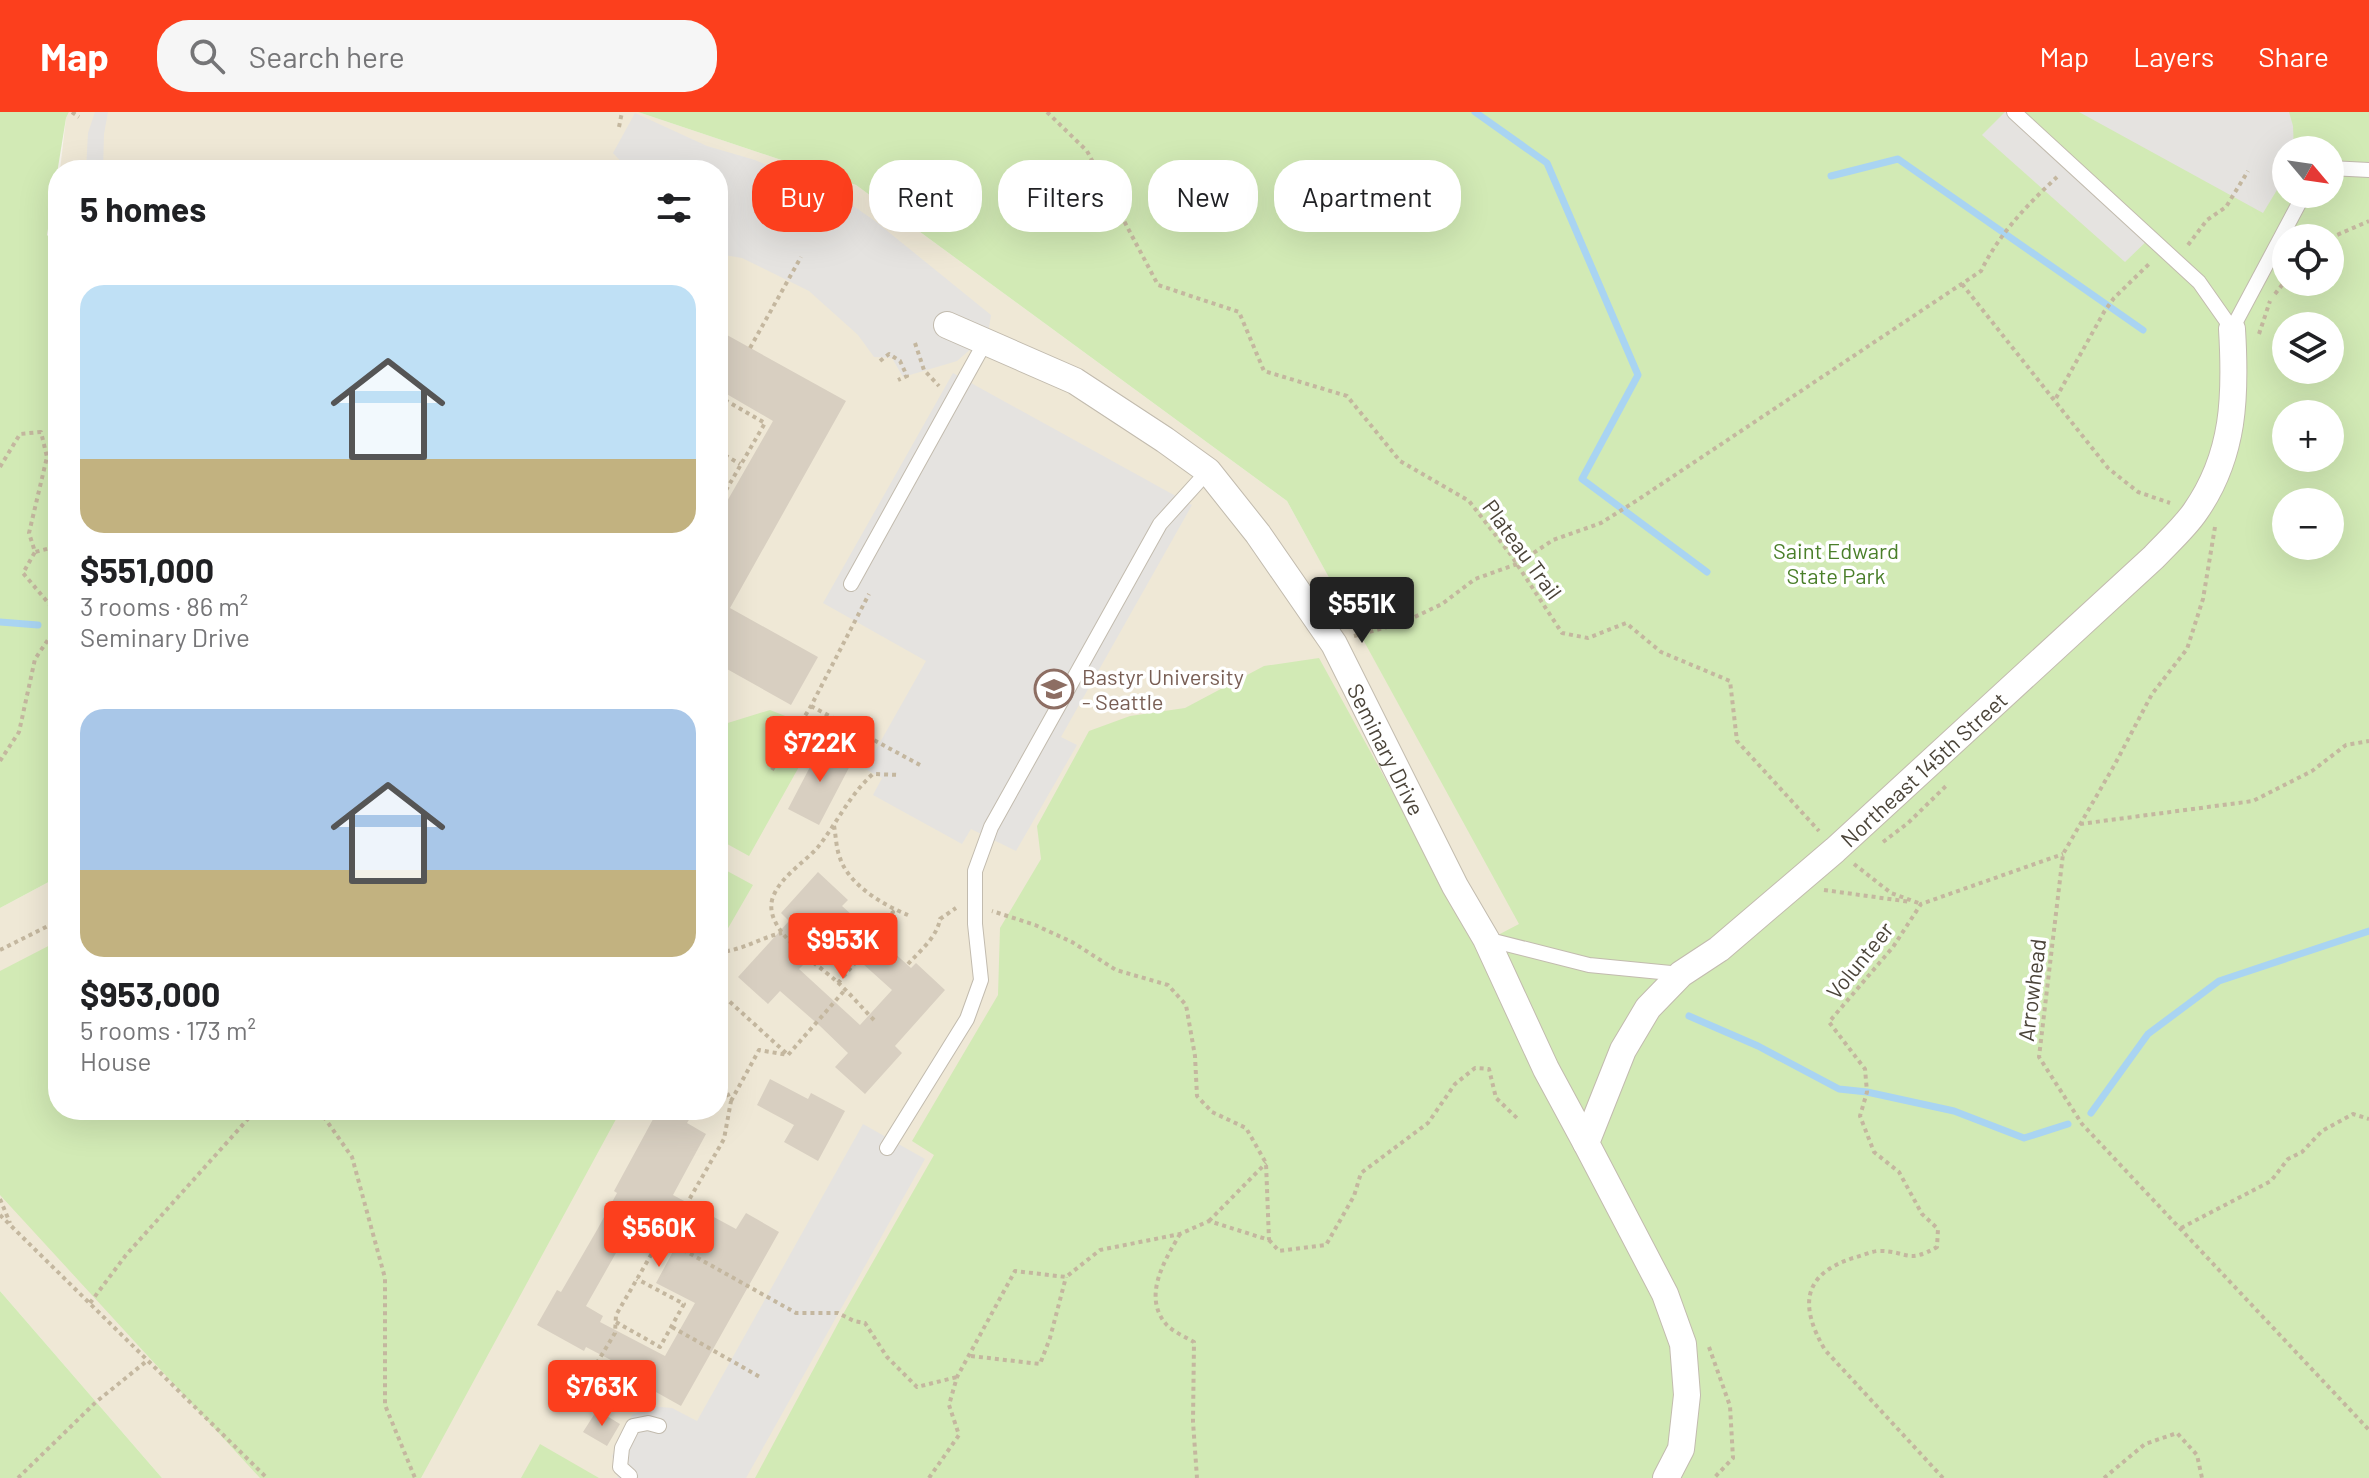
<!DOCTYPE html>
<html lang="en">
<head>
<meta charset="utf-8">
<style>
	body { margin:0; font-family:Barlow,sans-serif; background:#f6f6f6; color:#202124; height:100vh; display:flex; flex-direction:column; font-size:30px; white-space:nowrap }
	* { box-sizing:border-box; margin:0 }
	p { font-size:26px; color:#757577 }
	.icon { flex:none; width:44px; height:44px; fill:none; stroke:currentColor; stroke-width:2; stroke-linecap:round; stroke-linejoin:round }
	.map { position:relative; flex:1; overflow:hidden }
	.details { position:absolute; left:48px; top:48px; width:680px; height:960px; display:flex; flex-direction:column; background:#fff; border-radius:32px; box-shadow:0 8px 32px #0002 }
	.details>* { flex:none }
	.banner { position:absolute; left:752px; top:48px; width:760px; height:72px; display:flex; gap:16px }
	.needle { width:52px; rotate:119deg }
	.tools { position:absolute; left:2272px; top:24px; display:grid; gap:16px }
	.tools a { display:grid; place-items:center; width:72px; height:72px; border-radius:50%; background:#fff; box-shadow:0 8px 32px #0002; font-size:40px }
	.price { position:absolute; translate:-50% -68px; padding:0 18px; border-radius:8px; background:#fc3f1d; color:#fff; font-size:26px; line-height:52px; filter:drop-shadow(0 2px 4px #0008) }
	.price::after { content:''; position:absolute; left:50%; top:48px; width:24px; height:18px; margin-left:-12px; background:inherit; clip-path:polygon(0 0,100% 0,50% 100%) }
	.price.current { background:#222; color:#fff }
	ul { padding:0; list-style:none }
	li { display:grid; align-content:center; gap:16px; height:424px; padding:0 32px }
	li span { display:grid; place-items:center; height:248px; border-radius:24px; color:#555 }
	li>.icon { margin-inline-start:auto }
	span .icon { width:144px; height:144px; fill:#fffc; stroke-width:1 }
	li b { font-size:34px }
	h2 { display:flex; justify-content:space-between; align-items:center; height:96px; padding:0 32px; font-size:34px }
	.pill { padding:0 28px; border-radius:32px; background:#fff; box-shadow:0 8px 32px #0002; font-size:28px; line-height:72px }
	.pill.current { background:#fc3f1d; color:#fff }
	header { display:flex; align-items:center; gap:48px; box-sizing:border-box; height:112px; padding:0 40px; background:#fc3f1d; color:#fff }
	header strong { font-size:38px }
	nav { display:flex; gap:44px; margin-inline-start:auto; font-size:28px }
	.search { width:560px; height:72px; background:#f6f6f6; display:flex; align-items:center; gap:20px; box-sizing:border-box; padding:0 28px; border-radius:32px; color:#757577; font-size:30px }
	.map>svg:first-child { display:block }
</style>
</head>
<body>
<header>
<strong>Map</strong>
<div class="search"><svg class="icon" aria-label="search" viewBox="0 0 24 24"><circle cx="10" cy="10" r="6"/><path d="M15 15l6 6"/></svg>Search here</div>
<nav><a>Map</a><a>Layers</a><a>Share</a></nav>
</header>
<div class="map">
<svg width="2369" height="1366" viewBox="0 0 2369 1366">
	<rect width="100%" height="100%" fill="#f6f3ec"/>
	<!-- education -->
	<path fill="#efe8d6" d="M 69,0 L 638,0 L 856,73 L 1287,389 L 1520,812 L 1531,1366 L 162,1366 L 0,1179 L 0,796 L 58,765 L 58,998 L 718,998 L 718,58 L 60,58 L 66,6 Z"/>
	<!-- green -->
	<path fill="#d2eab5" fill-rule="evenodd" d="M 0,0 L 69,0 L 66,6 L 47,123 L 58,134 L 58,765 L 0,796 Z
		M 638,0 L 2369,0 L 2369,1366 L 755,1366 L 842,1204 L 934,1043 L 912,1029 L 998,883 L 1000,816 L 1041,747 L 1037,714 L 1089,619 L 1130,604 L 1185,596 L 1264,554 L 1319,546 L 1477,834 L 1519,812 L 1287,389 L 856,73 ZM 2286,38 L 2330,38 L 2330,82 L 2286,82 ZM 2286,126 L 2330,126 L 2330,170 L 2286,170 ZM 2286,214 L 2330,214 L 2330,258 L 2286,258 ZM 2286,302 L 2330,302 L 2330,346 L 2286,346 ZM 2286,390 L 2330,390 L 2330,434 L 2286,434 Z
		M 770,598 L 798,609 L 804,627 L 800,653 L 749,744 L 718,727 L 718,614 Z
		M 718,754 L 753,773 L 727,818 L 718,813 Z
		M 58,829 L 58,998 L 621,998 L 421,1366 L 260,1366 L 0,1083 L 0,859 Z
		M 0,1179 L 162,1366 L 0,1366 Z
		M 540,1332 L 599,1366 L 521,1366 Z"/>
	<!-- parking -->
	<path fill="#e5e3e0" d="M 95,0 L 108,0 L 104,22 L 103,58 L 86,58 L 88,21 Z
		M 2005,0 L 2014,0 L 2152,124 L 2125,150 L 1982,23 Z
		M 2079,0 L 2289,0 L 2293,14 L 2294,38 L 2286,38 L 2286,63 L 2263,101 Z
		M 635,1 L 707,34 L 755,48 L 836,82 L 875,109 L 991,203 L 988,222 L 957,249 L 903,265 L 892,246 L 874,245 L 858,223 L 809,179 L 742,146 L 718,142 L 718,58 L 629,58 L 613,41 Z
		M 953,261 L 1192,393 L 1061,625 L 1077,633 L 1016,739 L 971,717 L 962,732 L 873,683 L 882,666 L 865,657 L 926,549 L 823,491 Z
		M 863,1012 L 925,1047 L 746,1366 L 618,1366 L 612,1344 L 632,1303 L 650,1294 L 672,1296 L 697,1309 Z"/>
	<g fill="none" stroke-linecap="round" stroke-linejoin="round">
		<!-- stream -->
		<path stroke="#a9d4f2" stroke-width="7" d="M 1475,0 L 1547,51 L 1638,263 L 1582,367 L 1707,460
			M 1831,64 L 1898,47 L 2143,218
			M 0,510 L 38,513
			M 1689,904 L 1758,934 L 1839,977 L 1867,980 L 1954,999 L 2024,1026 L 2068,1012
			M 2091,1001 L 2148,922 L 2219,869 L 2369,819"/>
	</g>
	<!-- building -->
	<path fill="#d8cfc1" fill-rule="evenodd" d="M 718,218 L 846,289 L 730,496 L 818,545 L 791,593 L 718,552 L 718,405 L 773,309 L 718,277 Z
		M 822,632 L 853,648 L 819,713 L 788,697 Z
		M 818,760 L 848,788 L 842,794 L 911,856 L 916,851 L 945,878 L 895,934 L 902,941 L 865,982 L 835,955 L 848,941 L 820,914 L 780,879 L 768,892 L 738,865 L 789,809 L 781,801 ZM 823,816 L 892,878 L 860,913 L 799,857 L 805,851 L 797,844 Z
		M 770,967 L 808,987 L 811,981 L 845,999 L 818,1049 L 784,1030 L 794,1013 L 757,993 Z
		M 658,998 L 695,998 L 687,1011 L 706,1022 L 673,1083 L 736,1117 L 746,1101 L 779,1120 L 681,1294 L 647,1275 L 651,1269 L 586,1235 L 584,1239 L 537,1213 L 557,1178 L 561,1180 L 597,1118 L 617,1081 L 614,1079 ZM 642,1095 L 684,1119 L 656,1171 L 695,1191 L 665,1244 L 600,1210 L 603,1204 L 586,1194 Z
		M 597,1298 L 620,1312 L 607,1334 L 583,1320 Z"/>
	<g fill="none" stroke-linecap="round" stroke-linejoin="round">
		<defs>
			<path id="service" d="M 2014,0 L 2199,170 L 2232,217 L 2304,82
				M 2330,56 L 2369,58
				M 851,472 L 984,232
				M 1486,827 L 1589,853 L 1681,862
				M 887,1036 L 967,907 L 981,868 L 975,812 L 975,759 L 991,715 L 1160,412 L 1208,359
				M 630,1364 L 620,1355 L 622,1336 L 633,1314 L 648,1311 L 659,1314"/>
			<g id="minor">
				<path id="s1" d="M 947,213 L 1075,269 L 1165,328 L 1208,359 L 1258,422 L 1334,532 L 1455,774 L 1486,827 L 1546,957 L 1586,1031"/>
				<path id="s2" d="M 1666,1366 L 1681,1337 L 1687,1283 L 1683,1232 L 1665,1182 L 1586,1031 L 1623,938 L 1648,896 L 1681,862 L 1719,837 L 1835,738 L 2154,445 C 2167,431 2184,416 2195,400 C 2235,343 2236,283 2232,217"/>
			</g>
		</defs>
		<!-- service casing -->
		<use href="#service" stroke="#c2bbae" stroke-width="16"/>
		<!-- minor casing -->
		<use href="#minor" stroke="#c2bbae" stroke-width="28"/>
		<!-- path -->
		<path stroke="#c4b79f" stroke-width="4" stroke-dasharray="4 4" stroke-linecap="butt" d="M 72,0 L 79,5
			M 1047,0 L 1087,39 L 1158,173 L 1239,200 L 1264,259 L 1347,284 L 1400,349 L 1469,389 L 1511,443 L 1562,521 L 1588,526 L 1626,511 L 1661,540 L 1730,569 L 1737,629 L 1819,719
			M 619,15 L 622,0
			M 2330,126 L 2369,109
			M 2188,133 L 2207,108 L 2226,95 L 2248,59
			M 1962,172 L 2108,356 L 2138,380 L 2170,391
			M 2275,182 L 2286,168
			M 2259,222 L 2270,189
			M 915,231 L 924,258 L 939,274
			M 750,236 L 801,145
			M 880,249 L 889,242 L 900,249 L 907,264 L 898,268
			M 718,284 L 765,311 L 718,392
			M 2056,286 L 2104,200 L 2114,186 L 2151,150
			M 718,293 L 725,281
			M 718,339 L 740,352
			M 0,355 L 20,322 L 41,320 L 47,345 L 29,421 L 35,440 L 58,434
			M 2215,415 L 2203,487 L 2187,537 L 2152,582 L 2115,652 L 2063,742 L 2039,945 L 2082,1012 L 2369,1318
			M 1354,524 L 1402,511 L 1442,492 L 1475,467 L 1517,452 L 1553,428 L 1601,411 L 1636,389 L 1981,159 C 1999,122 2027,93 2057,65
			M 811,594 L 920,653
			M 0,649 L 19,620 L 35,547 L 56,516 L 50,493 L 23,461 L 35,440
			M 772,658 L 811,594 L 869,482
			M 2080,712 L 2253,689 L 2312,659 L 2346,633 L 2369,629
			M 834,714 C 836,724 836,736 840,746 C 849,773 883,793 908,803
			M 1883,730 L 1908,711 L 1948,672
			M 1854,752 L 1891,781 L 1921,792
			M 1824,778 L 1911,790
			M 0,838 L 58,809
			M 718,840 C 742,839 759,826 782,821
			M 908,852 C 920,839 937,825 940,807 L 956,796
			M 838,871 L 886,814 L 893,800 L 890,797
			M 718,879 L 786,941
			M 874,908 C 861,895 849,880 835,868 C 815,850 761,817 773,785 C 781,764 804,751 818,735 C 837,711 850,682 873,662 L 900,663
			M 731,989 L 759,938 L 788,943 L 844,879
			M 319,998 L 352,1045 L 385,1166 L 385,1293 L 415,1366
			M 0,1087 L 10,1111
			M 0,1103 L 267,1366
			M 1209,1109 L 1266,1051
			M 2181,1116 L 2271,1069 L 2288,1047 L 2302,1040 L 2322,1019 L 2353,1002 L 2369,1007
			M 1180,1122 C 1165,1148 1142,1184 1166,1212 C 1172,1219 1185,1225 1194,1230 L 1193,1310 L 1197,1366
			M 662,1126 L 796,1201 L 838,1201 L 854,1209 L 865,1211 L 887,1245 L 917,1275 L 957,1265
			M 1269,1128 L 1279,1139 L 1326,1133 L 1354,1084 L 1361,1061 L 1428,1011 L 1455,972 L 1475,956 L 1489,957 L 1496,986 L 1519,1008
			M 90,1191 L 126,1143 L 256,998
			M 616,1210 L 660,1235 L 684,1192 L 637,1167
			M 672,1215 L 760,1265
			M 1709,1235 L 1730,1294 L 1733,1346 L 1714,1366
			M 971,1244 L 1040,1252 L 1050,1226 L 1066,1165
			M 641,1295 L 636,1283 L 592,1259 L 615,1221 L 616,1203 L 658,1131 L 674,1114 L 724,1027 L 731,989 L 718,962
			M 18,1366 L 96,1290 L 148,1248
			M 929,1366 L 959,1323 L 949,1293 L 957,1265 L 1015,1159 L 1066,1165 L 1100,1138 L 1180,1122 L 1209,1109 L 1269,1128 L 1266,1051 L 1246,1016 L 1212,1000 L 1197,984 L 1195,944 L 1186,893 L 1168,873 L 1116,858 L 1072,830 L 1035,813 L 992,799
			M 1943,1366 L 1825,1238 C 1800,1195 1801,1163 1853,1146 C 1861,1144 1870,1140 1877,1139 C 1907,1138 1906,1153 1937,1135 L 1938,1117 L 1922,1102 L 1899,1060 L 1874,1040 L 1860,1004 L 1867,980 L 1865,957 L 1829,910 L 1893,835 L 1921,792 L 2063,742
			M 2104,1366 L 2145,1332 L 2177,1321 L 2197,1343 L 2202,1366"/>
		<!-- service -->
		<use href="#service" stroke="#fff" stroke-width="14"/>
		<!-- minor -->
		<use href="#minor" stroke="#fff" stroke-width="26"/>
	</g>
	<!-- icons -->
	<defs>
		<symbol id="university-ring" viewBox="-11 -11 22 22"><circle r="9.5" fill="#fff" stroke="#8d6e63" stroke-width="1.5"/><path d="M0-5L7-2L0 1L-7-2ZM-4 1L0 2.5L4 1V4Q0 6-4 4Z" fill="#8d6e63"/></symbol>
	</defs>
	<g fill-rule="evenodd">
		<use href="#university-ring" x="1032" y="555" width="44" height="44"/>
	</g>
	<g text-anchor="middle" dominant-baseline="central" stroke-width="7" stroke-linejoin="round" paint-order="stroke">
		<!-- street labels -->
		<g font-size="22" fill="#4b4439" stroke="#fff">
			<text transform="translate(1523 437) rotate(54)">Plateau Trail</text>
			<text stroke="none"><textPath href="#s1" startOffset="632">Seminary Drive</textPath></text>
			<text stroke="none"><textPath href="#s2" startOffset="876">Northeast 145th Street</textPath></text>
			<text transform="translate(1859 848) rotate(-51)">Volunteer</text>
			<text transform="translate(2031 878) rotate(-83)">Arrowhead</text>
		</g>
		<!-- park labels -->
		<g font-size="22" fill="#4a7f2a" stroke="#fff">
			<text x="1836" y="438">Saint Edward<tspan x="1836" dy="25">State Park</tspan></text>
		</g>
		<!-- education labels -->
		<g font-size="22" fill="#785e54" stroke="#fff" text-anchor="start">
			<text x="1082" y="564">Bastyr University<tspan x="1082" dy="25">- Seattle</tspan></text>
		</g>
	</g>
</svg>
<div class="tools">
<a><svg class="needle" viewBox="-14 -14 28 28"><path d="M0-13l5 13h-10z" fill="#e53935"/><path d="M0 13l5-13h-10z" fill="#757577"/></svg></a>
<a><svg class="icon" aria-label="locate" viewBox="0 0 24 24"><circle cx="12" cy="12" r="6"/><path d="M12 2v4M12 18v4M2 12h4M18 12h4"/></svg></a>
<a><svg class="icon" aria-label="layers" viewBox="0 0 24 24"><path d="M12 4l9 5-9 5-9-5zM3 14l9 5 9-5"/></svg></a>
<a>+</a>
<a>−</a>
</div>
<b class="price current" style="left:1362px;top:533px">$551K</b>
<b class="price" style="left:820px;top:672px">$722K</b>
<b class="price" style="left:843px;top:869px">$953K</b>
<b class="price" style="left:659px;top:1157px">$560K</b>
<b class="price" style="left:602px;top:1316px">$763K</b>
<div class="banner">
<a class="pill current">Buy</a>
<a class="pill">Rent</a>
<a class="pill">Filters</a>
<a class="pill">New</a>
<a class="pill">Apartment</a>
</div>
<section class="details">
<h2>5 homes<svg class="icon" aria-label="filters" viewBox="0 0 24 24"><path d="M4 7h16M4 17h16"/><circle cx="9" cy="7" r="2"/><circle cx="15" cy="17" r="2"/></svg></h2>
<ul>
<li><span style="background:linear-gradient(#bfe0f5 70%,#c2b280 0)"><svg class="icon" aria-label="home" viewBox="0 0 24 24"><path d="M3 11l9-7 9 7M6 9v11h12V9"/></svg></span><div><b>$551,000</b><p>3 rooms · 86 m²</p><p>Seminary Drive</p></div></li>
<li><span style="background:linear-gradient(#a9c7e8 65%,#c2b280 0)"><svg class="icon" aria-label="home" viewBox="0 0 24 24"><path d="M3 11l9-7 9 7M6 9v11h12V9"/></svg></span><div><b>$953,000</b><p>5 rooms · 173 m²</p><p>House</p></div></li>
</ul>
</section>
</div>
</body>
</html>
